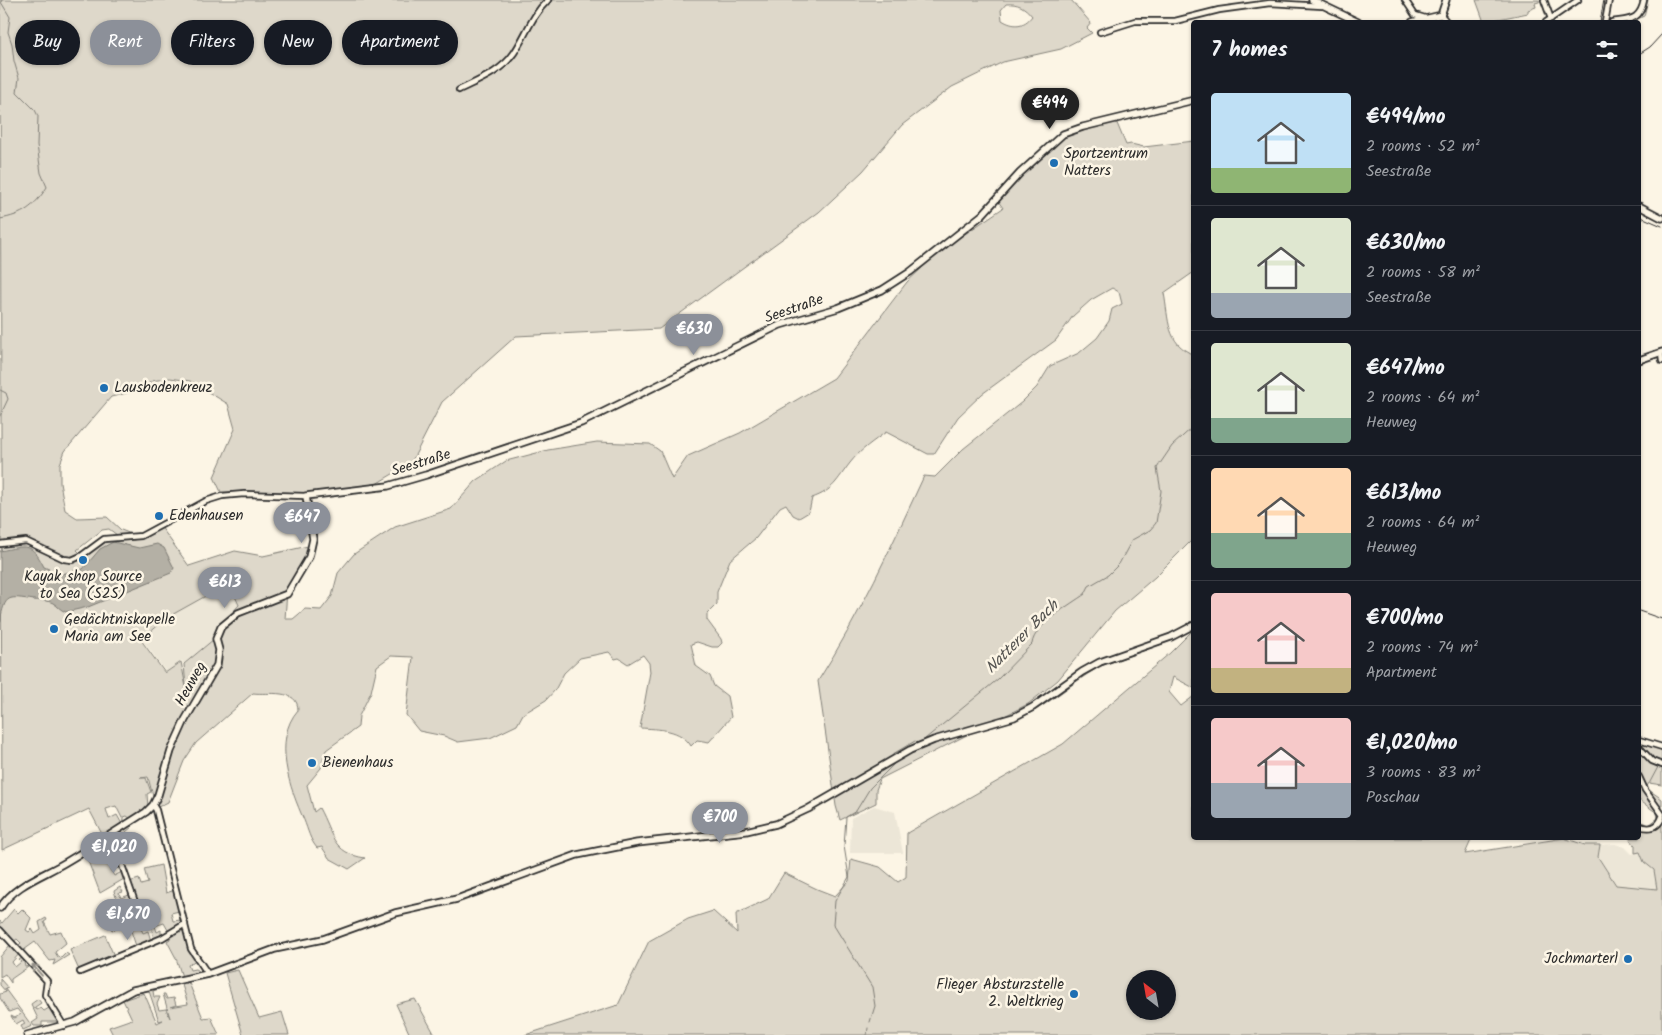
<!DOCTYPE html>
<html lang="en">
<head>
<meta charset="utf-8">
<style>
	body { margin:0; font-family:Kalam,sans-serif; background:#242831; color:#f1f3f6; height:100vh; display:flex; flex-direction:column; font-size:19px; white-space:nowrap }
	* { box-sizing:border-box; margin:0 }
	p { font-size:16px; color:#9ea1a6 }
	.icon { flex:none; width:28px; height:28px; fill:none; stroke:currentColor; stroke-width:2; stroke-linecap:round; stroke-linejoin:round }
	.map { position:relative; flex:1; overflow:hidden }
	.drawer { position:absolute; left:1191px; top:20px; width:450px; height:820px; display:flex; flex-direction:column; background:#171b24; border-radius:5px; box-shadow:0 1px 4px #0004 }
	.drawer>* { flex:none }
	.banner { position:absolute; left:15px; top:20px; width:475px; height:45px; display:flex; gap:10px }
	.needle { width:32px; rotate:329deg }
	.controls { position:absolute; left:1126px; top:970px; display:grid; gap:10px }
	.controls a { display:grid; place-items:center; width:50px; height:50px; border-radius:50%; background:#171b24; box-shadow:0 1px 4px #0004; font-size:25px }
	.price { position:absolute; translate:-50% -42px; padding:0 11px; border-radius:18px; background:#8c9099; color:#fff; font-size:16px; line-height:32px; filter:drop-shadow(0 1px 2px #0008) }
	.price::after { content:''; position:absolute; left:50%; top:30px; width:15px; height:11px; margin-left:-8px; background:inherit; clip-path:polygon(0 0,100% 0,50% 100%) }
	.price.selected { background:#222; color:#fff }
	ul { padding:0; list-style:none }
	li { display:flex; align-items:center; gap:15px; height:125px; padding:0 20px }
	li+li { border-top:1px solid #363941 }
	li span { display:grid; place-items:center; flex:none; width:140px; height:100px; border-radius:5px; color:#555 }
	li>.icon { margin-inline-start:auto }
	span .icon { width:60px; height:60px; fill:#fffc; stroke-width:1 }
	li b { font-size:21px }
	h2 { display:flex; justify-content:space-between; align-items:center; height:60px; padding:0 20px; font-size:21px }
	.pill { padding:0 18px; border-radius:22px; background:#171b24; box-shadow:0 1px 4px #0004; font-size:18px; line-height:45px }
	.pill.selected { background:#8c9099; color:#fff }
	.map>svg:first-child { display:block }
</style>
</head>
<body>
<div class="map">
<svg width="1662" height="1035" viewBox="0 0 1662 1035">
	<rect width="100%" height="100%" fill="#fcf5e5"/>
	<filter id="ink" filterUnits="userSpaceOnUse"><feTurbulence type="fractalNoise" baseFrequency=".02" numOctaves="2"/><feDisplacementMap in="SourceGraphic" scale="10" xChannelSelector="R" yChannelSelector="G"/><feConvolveMatrix kernelMatrix="1 2 1 2 8 2 1 2 1" color-interpolation-filters="sRGB"/></filter>
	<g filter="url(#ink)">
		<!-- built -->
		<path fill="#ece6d7" d="M 228,583 L 239,605 L 222,624 L 214,639 L 184,664 L 182,661 L 166,672 L 142,639 L 168,617 Z
			M 874,806 L 895,812 L 903,853 L 850,853 L 851,818 Z
			M 1615,844 L 1625,847 L 1632,854 L 1640,852 L 1644,862 L 1654,870 L 1658,889 L 1616,886 L 1598,856 L 1600,845 Z"/>
		<!-- green -->
		<path fill="#ded8ca" stroke="#84827a" fill-rule="evenodd" d="M 0,0 L 1071,0 L 1091,23 L 1087,28 L 1092,33 L 1061,49 L 1003,62 L 952,87 L 902,125 L 863,171 L 819,212 L 659,329 L 516,336 L 442,402 L 411,463 L 371,487 L 306,493 L 221,492 L 214,477 L 235,429 L 228,404 L 190,381 L 170,378 L 152,381 L 139,390 L 111,397 L 65,451 L 60,464 L 60,483 L 65,510 L 77,518 L 107,517 L 121,530 L 134,535 L 117,535 L 109,529 L 102,530 L 77,550 L 81,554 L 112,538 L 134,540 L 161,527 L 189,566 L 235,551 L 263,556 L 308,546 L 307,554 L 287,591 L 285,619 L 293,619 L 305,609 L 321,610 L 332,596 L 338,573 L 354,554 L 395,527 L 451,509 L 476,481 L 506,461 L 548,450 L 597,442 L 650,444 L 660,451 L 672,479 L 688,456 L 740,433 L 834,378 L 907,282 L 940,251 L 1003,208 L 998,201 C 1018,178 1040,149 1068,135 C 1083,127 1100,125 1116,121 L 1126,145 L 1131,144 L 1144,147 L 1194,141 L 1194,272 L 1164,293 C 1169,320 1166,343 1194,355 L 1194,538 L 1155,577 L 1115,611 L 1058,680 L 1028,704 L 880,779 L 876,790 L 876,803 L 840,820 L 836,806 L 818,681 C 859,617 892,545 924,476 L 935,477 L 963,449 L 1022,402 L 1037,387 L 1050,366 L 1079,353 L 1097,338 L 1109,321 L 1112,309 L 1122,304 L 1119,292 L 1112,288 L 1091,300 L 1073,316 L 1056,340 L 982,394 L 958,417 L 934,454 L 928,454 L 886,432 C 874,441 860,450 850,463 C 837,480 833,491 812,498 L 809,512 L 799,518 L 793,515 L 786,504 L 780,507 L 756,538 L 730,560 L 717,592 L 717,604 L 707,614 L 707,620 L 721,639 L 722,643 L 718,647 L 712,647 L 697,642 L 691,644 L 696,666 L 710,676 L 714,686 L 727,696 L 731,717 L 709,742 L 697,740 L 691,746 C 681,729 659,729 640,728 L 650,672 L 649,663 L 643,655 L 628,664 L 619,658 L 615,659 L 609,652 L 580,658 L 564,673 L 555,690 L 546,700 L 523,714 L 517,725 L 490,738 L 458,742 L 444,736 L 419,731 L 406,715 L 413,657 L 391,656 L 377,666 L 371,692 L 359,716 L 358,727 L 326,750 L 321,768 L 307,785 L 314,812 L 319,808 C 333,834 332,853 365,858 L 349,869 L 329,858 L 322,847 L 317,848 C 310,840 308,830 304,820 C 290,789 272,740 298,710 C 298,688 268,695 253,693 L 196,743 L 184,761 L 168,802 L 156,808 L 148,777 L 140,778 L 146,778 L 151,792 L 147,794 L 148,807 L 131,819 L 127,816 L 124,817 L 124,822 L 116,806 L 106,809 L 109,819 L 117,815 L 122,824 L 103,836 L 89,809 L 2,850 ZM 1006,4 C 1018,3 1025,7 1032,16 C 1024,27 1013,27 1002,20 L 1001,10 ZM 229,583 L 239,605 L 222,624 L 214,639 L 184,664 L 186,687 L 181,662 L 165,673 L 141,640 L 168,617 Z
			M 1476,0 L 1539,0 L 1539,2 L 1535,3 L 1536,7 L 1528,10 L 1528,13 L 1484,22 Z
			M 1194,629 L 1194,688 L 1173,677 L 1169,692 L 1181,706 L 1194,696 L 1194,838 L 1472,838 L 1465,854 L 1564,838 L 1585,845 L 1600,845 L 1598,857 L 1616,885 L 1657,889 L 1654,870 L 1644,862 L 1640,852 L 1635,853 L 1635,845 L 1629,838 L 1639,838 L 1639,821 L 1649,825 L 1658,818 L 1657,813 L 1639,800 L 1639,742 L 1662,749 L 1662,785 L 1649,783 L 1646,788 L 1662,799 L 1662,1035 L 525,1035 L 618,1005 L 649,941 L 688,919 L 713,911 L 737,933 L 736,914 L 768,899 L 784,873 L 817,889 L 835,896 L 849,881 L 851,859 L 880,867 L 898,882 L 906,877 L 907,833 L 1063,744 L 1170,653 ZM 1135,979 L 1168,979 L 1168,1011 L 1135,1011 Z
			M 130,824 L 132,827 L 126,832 L 131,848 L 140,846 L 142,857 L 122,863 L 112,835 L 119,831 L 122,832 L 121,829 Z
			M 110,837 L 113,847 L 106,854 L 109,861 L 115,858 L 118,859 L 121,867 L 118,869 L 115,865 L 110,869 L 114,876 L 122,872 L 124,879 L 100,893 L 85,853 L 94,848 L 95,850 L 91,852 L 95,859 L 102,855 L 97,845 Z
			M 161,865 L 166,893 L 175,890 L 179,911 L 171,913 L 173,921 L 181,920 L 183,924 L 169,932 L 164,923 L 155,926 L 157,932 L 161,930 L 161,937 L 154,939 L 151,927 L 148,927 L 147,923 L 140,926 L 143,933 L 148,931 L 151,941 L 136,946 L 129,925 L 112,930 L 105,902 L 117,900 L 114,891 L 120,887 L 123,892 L 119,893 L 121,898 L 129,895 L 131,902 L 114,911 L 117,921 L 127,918 L 125,912 L 133,910 L 135,915 L 144,912 L 140,901 L 136,902 L 129,882 L 139,879 L 141,885 L 148,883 L 144,869 Z
			M 14,909 L 18,913 L 22,909 L 31,918 L 26,930 L 29,932 L 32,929 L 35,934 L 41,930 L 39,922 L 46,918 L 47,920 L 44,922 L 50,934 L 61,931 L 66,943 L 55,952 L 58,957 L 61,958 L 66,953 L 69,955 L 53,965 L 55,960 L 50,961 L 35,942 L 21,952 L 17,947 L 21,943 L 17,939 L 13,942 L 0,928 L 0,921 L 2,923 Z
			M 179,930 L 180,932 L 184,930 L 190,952 L 196,960 L 188,965 L 190,970 L 195,969 L 203,973 L 182,977 L 176,958 L 167,941 L 170,939 L 169,936 Z
			M 105,935 L 114,956 L 81,970 L 78,968 L 70,950 Z
			M 7,940 L 20,953 L 12,962 L 15,967 L 21,962 L 19,960 L 23,957 L 25,967 L 29,966 L 28,961 L 31,965 L 11,979 L 11,983 L 5,974 L 0,977 L 0,957 L 10,945 Z
			M 238,970 L 259,1018 L 282,1012 L 289,1035 L 243,1035 L 225,973 Z
			M 0,979 L 8,988 L 5,989 L 32,1026 L 23,1030 L 21,1026 L 25,1024 L 23,1020 L 16,1024 L 11,1016 L 15,1018 L 21,1014 L 17,1009 L 9,1012 L 0,998 L 0,994 L 6,992 L 0,985 Z
			M 189,983 L 203,1018 L 211,1017 L 219,1035 L 113,1035 L 109,1027 L 132,1019 L 123,1000 L 144,993 L 157,1023 L 163,1020 L 159,1021 L 148,988 L 157,986 L 159,989 L 153,991 L 154,997 L 160,997 L 157,1004 L 159,1010 L 166,1009 L 170,1018 L 163,994 L 165,994 L 167,999 L 174,998 L 176,1005 L 170,1007 L 188,1004 L 182,985 Z
			M 38,999 L 41,1003 L 35,1007 L 37,1010 L 41,1008 L 44,1011 L 49,1008 L 44,1001 L 46,1000 L 61,1022 L 42,1022 L 42,1026 L 34,1026 L 32,1023 L 38,1019 L 31,1004 Z
			M 415,999 L 435,1035 L 410,1035 L 396,1004 Z"/>
		<!-- water -->
		<path fill="#b4b0a5" stroke="#7d7b74" d="M 113,542 L 139,548 L 157,544 L 164,548 L 174,568 L 171,573 L 88,607 L 66,612 C 60,610 58,606 53,603 C 47,600 40,601 34,600 C 8,596 5,594 0,622 L 0,551 C 26,546 31,541 44,567 L 61,574 L 83,569 L 100,549 Z"/>
		<g fill="none" stroke-linecap="round" stroke-linejoin="round">
			<!-- stream -->
			<path stroke="#7d7b74" stroke-width="1" d="M 1631,22 L 1644,16 L 1648,0
				M 0,219 C 23,215 34,207 47,187 L 41,173 L 37,145 L 38,116 L 35,110 L 17,92 L 19,78 L 14,61 L 12,44 L 8,32 L 10,17 L 1,2 L 2,0
				M 0,390 L 6,393 L 8,399 L 0,416
				M 1185,634 L 1190,630
				M 1101,666 L 1173,640
				M 1026,715 C 1051,703 1071,683 1096,669
				M 925,739 L 998,679 L 1032,644 C 1034,625 1071,604 1085,594 L 1089,586 L 1108,575 L 1119,564 L 1132,540 L 1150,530 L 1156,523 L 1161,491 L 1157,468 L 1172,446 L 1194,426
				M 893,754 L 915,741
				M 1650,782 L 1658,767 L 1662,768
				M 1639,791 L 1641,789
				M 870,1022 L 875,1006 L 872,987 L 833,924 L 835,901 L 849,877 L 844,846 L 846,817 L 856,811 L 870,788 L 897,761
				M 867,1035 L 868,1028"/>
			<defs>
				<path id="street" d="M 1405,0 L 1415,15 L 1425,18
					M 1544,0 L 1551,19
					M 1441,15 L 1447,22
					M 1546,22 L 1578,0
					M 1605,22 L 1609,0
					M 1612,22 C 1630,19 1640,21 1644,0
					M 1100,32 L 1135,21 L 1175,21 L 1219,10 L 1270,3 L 1322,6
					M 459,90 C 479,80 501,72 514,53 C 526,35 532,15 548,0
					M 1661,353 L 1662,361
					M 0,544 L 26,541 L 64,559 L 72,560 L 81,556 L 104,539 L 141,536 L 206,501 L 222,496 L 244,494 L 306,496
					M 1639,740 L 1662,747
					M 1639,747 L 1652,761 L 1662,765
					M 1639,777 L 1645,790 L 1662,814
					M 153,805 L 156,810 L 191,949 L 208,974
					M 1639,826 C 1649,829 1658,829 1662,817
					M 111,834 L 135,902 L 114,913
					M 0,930 L 47,981 L 45,995 L 64,1026
					M 80,972 L 162,938 L 185,924"/>
				<path id="secondary" d="M 1312,0 L 1358,22
					M 1412,22 L 1441,15 L 1446,0
					M 1639,206 L 1662,218
					M 1639,360 L 1662,352
					M 0,908 C 15,884 43,876 66,862 C 93,846 119,829 146,812 L 153,805 L 158,795 L 171,751 L 185,720 L 217,665 L 219,650 L 216,639 L 221,627 L 238,613 L 287,594 L 309,557 L 313,539 L 306,496 L 388,486 L 426,475 L 581,423 L 780,325 L 838,308 L 882,290 L 910,272 L 982,215 L 1020,173 L 1063,134 L 1083,127 L 1194,100
					M 27,1035 L 75,1022 L 133,990 L 208,974 L 275,949 L 323,939 L 395,913 L 457,899 L 577,855 L 637,843 L 746,831 L 776,824 L 808,809 L 910,750 L 934,740 L 1014,717 L 1033,707 L 1082,672 L 1100,662 L 1171,637 L 1194,625"/>
			</defs>
			<!-- street casing -->
			<use href="#street" stroke="#2b2b2b" stroke-width="8"/>
			<!-- secondary casing -->
			<use href="#secondary" stroke="#2b2b2b" stroke-width="9"/>
			<!-- street -->
			<use href="#street" stroke="#fcf5e5" stroke-width="4.5"/>
			<!-- secondary -->
			<use href="#secondary" stroke="#fcf5e5" stroke-width="5.5"/>
			<!-- tram -->
			<path stroke="#2b2b2b" stroke-width="1" d="M 1600,22 L 1604,0
				M 1639,54 L 1650,47 L 1662,34
				M 1639,216 L 1662,226
				M 1639,611 L 1662,619"/>
		</g>
		<!-- one-way arrows -->
		<defs><path id="oneway-shaft" d="M-6 0H5M1.5-3L5.5 0L1.5 3" fill="none" stroke-width="1.6" stroke-linecap="round" stroke-linejoin="round" transform="scale(1.25)"/></defs>
		<use stroke="#949088" href="#oneway-shaft" transform="translate(37 970) rotate(-131)"/>
	</g>
	<!-- markers -->
	<g fill="#1f6fb2" stroke="#fcf5e5" stroke-width="2">
		<circle cx="1054" cy="163" r="5"/>
		<circle cx="104" cy="388" r="5"/>
		<circle cx="159" cy="516" r="5"/>
		<circle cx="83" cy="560" r="5"/>
		<circle cx="54" cy="629" r="5"/>
		<circle cx="312" cy="763" r="5"/>
		<circle cx="1628" cy="959" r="5"/>
		<circle cx="1074" cy="994" r="5"/>
	</g>
	<g text-anchor="middle" dominant-baseline="central" stroke-width="5" stroke-linejoin="round" paint-order="stroke">
		<!-- poi labels -->
		<g font-size="15" fill="#2b2b2b" stroke="#fcf5e5" text-anchor="start">
			<text x="1064" y="154">Sportzentrum<tspan x="1064" dy="17">Natters</tspan></text>
			<text x="114" y="388">Lausbodenkreuz</text>
			<text x="169" y="516">Edenhausen</text>
			<text x="83" y="577" text-anchor="middle">Kayak shop Source<tspan x="83" dy="17">to Sea (S2S)</tspan></text>
			<text x="64" y="620">Gedächtniskapelle<tspan x="64" dy="17">Maria am See</tspan></text>
			<text x="322" y="763">Bienenhaus</text>
			<text x="1618" y="959" text-anchor="end">Jochmarterl</text>
			<text x="1064" y="985" text-anchor="end">Flieger Absturzstelle<tspan x="1064" dy="17">2. Weltkrieg</tspan></text>
		</g>
		<!-- street labels -->
		<g font-size="15" fill="#2b2b2b" stroke="#fcf5e5">
			<text transform="translate(794 309) rotate(-19)">Seestraße</text>
			<text transform="translate(421 463) rotate(-17)">Seestraße</text>
			<text transform="translate(191 684) rotate(-61)">Heuweg</text>
		</g>
		<!-- water labels -->
		<g font-size="16" font-style="italic" fill="#545350" stroke="#fcf5e5">
			<text transform="translate(1022 637) rotate(-45)">Natterer Bach</text>
		</g>
	</g>
</svg>
<div class="controls">
<a><svg class="needle" viewBox="-14 -14 28 28"><path d="M0-13l5 13h-10z" fill="#e53935"/><path d="M0 13l5-13h-10z" fill="#9ea1a6"/></svg></a>
</div>
<b class="price selected" style="left:1050px;top:130px">€494</b>
<b class="price" style="left:694px;top:356px">€630</b>
<b class="price" style="left:302px;top:544px">€647</b>
<b class="price" style="left:225px;top:609px">€613</b>
<b class="price" style="left:720px;top:844px">€700</b>
<b class="price" style="left:114px;top:874px">€1,020</b>
<b class="price" style="left:128px;top:941px">€1,670</b>
<div class="banner">
<a class="pill">Buy</a>
<a class="pill selected">Rent</a>
<a class="pill">Filters</a>
<a class="pill">New</a>
<a class="pill">Apartment</a>
</div>
<section class="drawer">
<h2>7 homes<svg class="icon" aria-label="filters" viewBox="0 0 24 24"><path d="M4 7h16M4 17h16"/><circle cx="9" cy="7" r="2"/><circle cx="15" cy="17" r="2"/></svg></h2>
<ul>
<li><span style="background:linear-gradient(#bfe0f5 75%,#8fb573 0)"><svg class="icon" aria-label="home" viewBox="0 0 24 24"><path d="M3 11l9-7 9 7M6 9v11h12V9"/></svg></span><div><b>€494/mo</b><p>2 rooms · 52 m²</p><p>Seestraße</p></div></li>
<li><span style="background:linear-gradient(#dfe7d0 75%,#9aa5b1 0)"><svg class="icon" aria-label="home" viewBox="0 0 24 24"><path d="M3 11l9-7 9 7M6 9v11h12V9"/></svg></span><div><b>€630/mo</b><p>2 rooms · 58 m²</p><p>Seestraße</p></div></li>
<li><span style="background:linear-gradient(#dfe7d0 75%,#7fa58c 0)"><svg class="icon" aria-label="home" viewBox="0 0 24 24"><path d="M3 11l9-7 9 7M6 9v11h12V9"/></svg></span><div><b>€647/mo</b><p>2 rooms · 64 m²</p><p>Heuweg</p></div></li>
<li><span style="background:linear-gradient(#ffd9b3 65%,#7fa58c 0)"><svg class="icon" aria-label="home" viewBox="0 0 24 24"><path d="M3 11l9-7 9 7M6 9v11h12V9"/></svg></span><div><b>€613/mo</b><p>2 rooms · 64 m²</p><p>Heuweg</p></div></li>
<li><span style="background:linear-gradient(#f6c9c9 75%,#c2b280 0)"><svg class="icon" aria-label="home" viewBox="0 0 24 24"><path d="M3 11l9-7 9 7M6 9v11h12V9"/></svg></span><div><b>€700/mo</b><p>2 rooms · 74 m²</p><p>Apartment</p></div></li>
<li><span style="background:linear-gradient(#f6c9c9 65%,#9aa5b1 0)"><svg class="icon" aria-label="home" viewBox="0 0 24 24"><path d="M3 11l9-7 9 7M6 9v11h12V9"/></svg></span><div><b>€1,020/mo</b><p>3 rooms · 83 m²</p><p>Poschau</p></div></li>
</ul>
</section>
</div>
</body>
</html>
